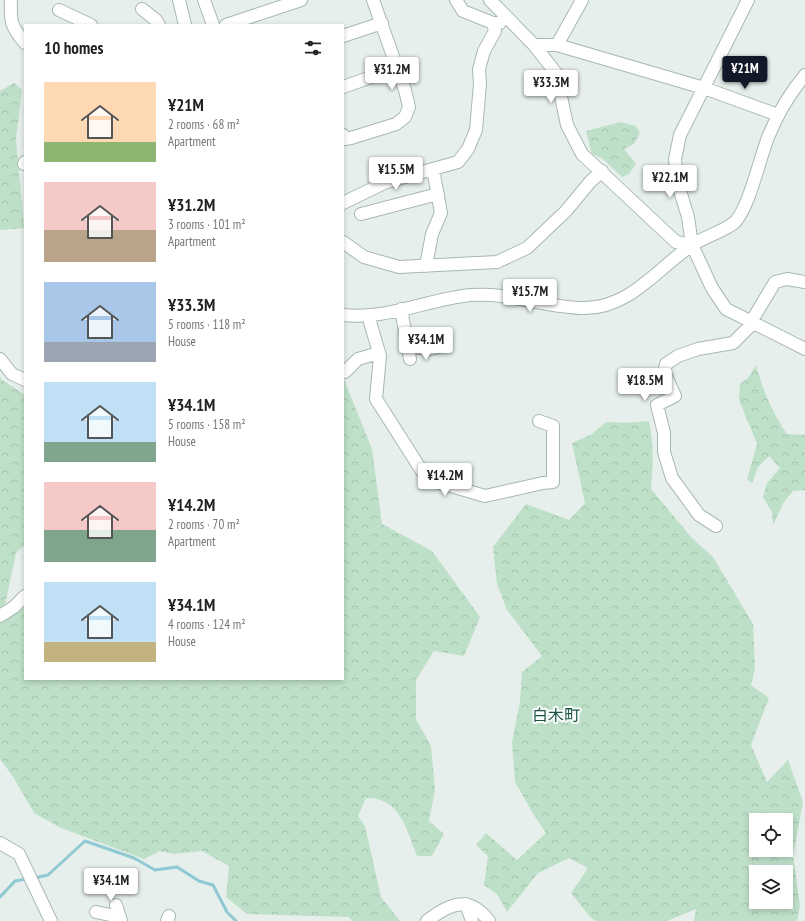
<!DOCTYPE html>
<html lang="en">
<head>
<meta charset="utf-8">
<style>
	body { margin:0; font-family:"PT Sans Narrow","Noto Sans JP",sans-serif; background:#f6f6f6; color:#222; height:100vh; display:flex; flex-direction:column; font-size:15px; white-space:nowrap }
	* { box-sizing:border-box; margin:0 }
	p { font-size:13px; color:#767676 }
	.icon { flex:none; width:22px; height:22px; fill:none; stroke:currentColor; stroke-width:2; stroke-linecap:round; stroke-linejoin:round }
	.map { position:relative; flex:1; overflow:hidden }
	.sheet { position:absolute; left:24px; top:24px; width:320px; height:656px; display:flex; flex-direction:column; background:#fff; border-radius:0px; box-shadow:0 2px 6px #0003 }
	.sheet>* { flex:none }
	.controls { position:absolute; left:749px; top:813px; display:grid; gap:8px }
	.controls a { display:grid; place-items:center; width:44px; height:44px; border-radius:0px; background:#fff; box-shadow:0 2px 6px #0003; font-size:20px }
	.price { position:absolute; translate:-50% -34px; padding:0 9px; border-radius:4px; background:#fff; color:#222; font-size:13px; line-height:26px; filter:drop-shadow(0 1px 2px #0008) }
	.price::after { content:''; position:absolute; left:50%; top:24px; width:12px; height:9px; margin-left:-6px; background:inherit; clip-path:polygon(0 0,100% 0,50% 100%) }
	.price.on { background:#111827; color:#fff }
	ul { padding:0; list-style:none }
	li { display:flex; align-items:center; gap:12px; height:100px; padding:0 20px }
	li span { display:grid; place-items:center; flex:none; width:112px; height:80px; border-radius:0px; color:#555 }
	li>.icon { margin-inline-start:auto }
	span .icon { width:48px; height:48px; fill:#fffc; stroke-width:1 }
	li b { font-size:17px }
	h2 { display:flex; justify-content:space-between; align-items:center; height:48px; padding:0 20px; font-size:17px }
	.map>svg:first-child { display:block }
</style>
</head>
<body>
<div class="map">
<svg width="805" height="921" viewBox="0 0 805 921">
	<defs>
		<pattern id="forest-crowns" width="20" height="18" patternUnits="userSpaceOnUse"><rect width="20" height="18" fill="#bfe0c8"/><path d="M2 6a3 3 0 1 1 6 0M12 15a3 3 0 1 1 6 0" fill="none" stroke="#a4c1ad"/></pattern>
	</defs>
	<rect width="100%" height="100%" fill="#e6efeb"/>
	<!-- forest -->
	<path fill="url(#forest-crowns)" fill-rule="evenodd" d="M 14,83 L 22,90 L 16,139 L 24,228 L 0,230 L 0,91 Z
		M 621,122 L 636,126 L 640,133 L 634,144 L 624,149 L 636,164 L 629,174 L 622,177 L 602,158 L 592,154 L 586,131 Z
		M 756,365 C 763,391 772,412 787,434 L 805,435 L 805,490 L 793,491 L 784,502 L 773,525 L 772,512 L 763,497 L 767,483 L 780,468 L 769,456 L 758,467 L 752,483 L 747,480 L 757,444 L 739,400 L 740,384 L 748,378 Z
		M 0,377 L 2,380 L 25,395 L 25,544 L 16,553 L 5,605 L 25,599 L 25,679 L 343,679 L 343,377 L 372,449 L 382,524 L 432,551 L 480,617 L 464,656 L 434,651 L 416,680 L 416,719 L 431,746 L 435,790 L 429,821 L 444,834 L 432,856 L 417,856 C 407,830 400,797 366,798 L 358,816 L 365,826 L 381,897 L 400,921 L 352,921 L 349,917 L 247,914 L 226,897 L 229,866 L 202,851 L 174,854 L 160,851 L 144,859 L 61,828 L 34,813 L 12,775 L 0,759 Z
		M 649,421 C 654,443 653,466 651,489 L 692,538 L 713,557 L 753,624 L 755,668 L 751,685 L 769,698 L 751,745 L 767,782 L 788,760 L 803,802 L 793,856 L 800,906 L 797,921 L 694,921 L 696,909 L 667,921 L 596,921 L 591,918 L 571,893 L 588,868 L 569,858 L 538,873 L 507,912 L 497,894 L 484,885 L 488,856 L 476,845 L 486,833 L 517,860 L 546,833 L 535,817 L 515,782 L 512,742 L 520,702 L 522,672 L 542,656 L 507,610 L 497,584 L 493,547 L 526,504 L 569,520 L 585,503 L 572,443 L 592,434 L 606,422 L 625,423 ZM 756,820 L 786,820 L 786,850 L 756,850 ZM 756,872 L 786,872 L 786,902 L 756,902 Z"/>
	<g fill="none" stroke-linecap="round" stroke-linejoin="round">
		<!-- stream -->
		<path stroke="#8ec9d4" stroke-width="3" d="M 34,878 L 48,875 L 85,841 L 134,858 L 155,870 L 177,867 L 199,881 L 213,885 L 227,912 L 236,921
			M 0,897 L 15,881 L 27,879"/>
		<defs>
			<path id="minor" d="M 11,0 C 10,21 11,27 25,43
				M 179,0 L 185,25
				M 204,0 L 213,25
				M 456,0 L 463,11 L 493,23 L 500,23
				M 490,0 L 534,45 L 556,73 L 567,125 L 582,154 L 676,242 L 692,245
				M 748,0 L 680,135 L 675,159 L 677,181 L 688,217 L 692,245 L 712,288 L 726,309 L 805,349
				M 142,9 L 156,20 L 159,25
				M 59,10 L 91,25
				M 226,25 L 301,0
				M 343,36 L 382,23
				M 534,45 L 557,45 L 704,88 L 778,115
				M 557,45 L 582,0
				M 343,87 L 397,68
				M 343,135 L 345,139 L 351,138 L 396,124 L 405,117 L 409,107 L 405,90 L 373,0
				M 24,164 L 25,162
				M 433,169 L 458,162 L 468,149 L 476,130 L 480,84 L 479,69 L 484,51 L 495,31 L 493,23
				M 343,203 L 384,183 L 433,169 L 441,213 L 432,234 L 426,266
				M 361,214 L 438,194
				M 343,242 L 364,257 L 399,267 L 497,262 L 527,248 L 566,211 L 590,182 L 602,171
				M 401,309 L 410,359
				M 343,315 C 387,320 428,299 471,295 C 509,292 547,308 585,308 C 630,308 658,268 692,245 C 704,237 725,231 735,222 C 750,206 760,156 769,135 C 778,113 790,93 805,75
				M 368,315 L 380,356 L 376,399 L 427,479 L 485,496 L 543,483 L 553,482 L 553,426 L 539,421
				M 751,322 L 775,282 L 787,279 L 805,282
				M 407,346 L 431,349 L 442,346
				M 0,359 L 12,374 L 25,380
				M 345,372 L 358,359 L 379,353
				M 716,526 L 699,515 L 672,478 L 664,452 L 664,433 L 657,405 L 675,396 L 664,372 L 666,364 L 678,356 L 698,349 L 733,343 L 753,323
				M 0,616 L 14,607 L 25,596
				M 0,843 L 19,854 L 51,921
				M 466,904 L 472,921
				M 116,905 L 121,921
				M 96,912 L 120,917
				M 167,921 L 169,916
				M 427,921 C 450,903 469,895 489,921"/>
		</defs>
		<!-- minor casing -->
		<use href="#minor" stroke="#a8b8b2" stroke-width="14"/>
		<!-- minor -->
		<use href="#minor" stroke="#fff" stroke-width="12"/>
	</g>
	<g text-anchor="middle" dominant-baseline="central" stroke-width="4" stroke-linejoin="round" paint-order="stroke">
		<!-- quarter labels -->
		<g font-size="16" fill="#1f5548" stroke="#f7fbf9">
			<text x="556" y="715">白木町</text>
		</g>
	</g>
</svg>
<div class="controls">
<a><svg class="icon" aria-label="locate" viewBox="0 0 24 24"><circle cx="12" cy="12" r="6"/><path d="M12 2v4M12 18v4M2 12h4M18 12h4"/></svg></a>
<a><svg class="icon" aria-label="layers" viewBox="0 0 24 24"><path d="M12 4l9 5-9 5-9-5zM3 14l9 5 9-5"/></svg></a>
</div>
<b class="price on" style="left:745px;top:90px">¥21M</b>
<b class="price" style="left:392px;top:91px">¥31.2M</b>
<b class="price" style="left:551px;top:104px">¥33.3M</b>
<b class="price" style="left:396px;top:191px">¥15.5M</b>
<b class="price" style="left:670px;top:199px">¥22.1M</b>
<b class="price" style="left:530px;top:313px">¥15.7M</b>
<b class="price" style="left:426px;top:361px">¥34.1M</b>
<b class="price" style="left:645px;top:402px">¥18.5M</b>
<b class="price" style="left:445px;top:497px">¥14.2M</b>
<b class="price" style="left:111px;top:902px">¥34.1M</b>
<section class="sheet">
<h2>10 homes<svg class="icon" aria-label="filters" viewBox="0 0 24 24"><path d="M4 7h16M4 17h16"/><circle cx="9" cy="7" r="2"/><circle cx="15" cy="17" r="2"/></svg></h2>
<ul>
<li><span style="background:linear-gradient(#ffd9b3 75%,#8fb573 0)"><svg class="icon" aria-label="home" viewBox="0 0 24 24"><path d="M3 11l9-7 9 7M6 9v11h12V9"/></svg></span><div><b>¥21M</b><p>2 rooms · 68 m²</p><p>Apartment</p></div></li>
<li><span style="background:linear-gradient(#f6c9c9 60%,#b9a48a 0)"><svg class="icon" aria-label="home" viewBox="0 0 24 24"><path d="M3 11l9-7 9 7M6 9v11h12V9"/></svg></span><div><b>¥31.2M</b><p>3 rooms · 101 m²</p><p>Apartment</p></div></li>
<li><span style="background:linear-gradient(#a9c7e8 75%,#9aa5b1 0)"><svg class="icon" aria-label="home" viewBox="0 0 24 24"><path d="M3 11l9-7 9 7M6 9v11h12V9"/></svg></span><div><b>¥33.3M</b><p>5 rooms · 118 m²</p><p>House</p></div></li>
<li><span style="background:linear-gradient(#bfe0f5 75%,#7fa58c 0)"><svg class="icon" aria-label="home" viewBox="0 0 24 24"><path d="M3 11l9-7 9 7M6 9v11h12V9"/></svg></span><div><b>¥34.1M</b><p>5 rooms · 158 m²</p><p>House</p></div></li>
<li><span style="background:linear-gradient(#f6c9c9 60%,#7fa58c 0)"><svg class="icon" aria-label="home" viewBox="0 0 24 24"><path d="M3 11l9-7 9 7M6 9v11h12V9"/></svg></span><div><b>¥14.2M</b><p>2 rooms · 70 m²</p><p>Apartment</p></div></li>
<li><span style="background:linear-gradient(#bfe0f5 75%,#c2b280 0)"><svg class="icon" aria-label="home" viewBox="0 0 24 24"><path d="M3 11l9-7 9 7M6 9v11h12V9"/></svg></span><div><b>¥34.1M</b><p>4 rooms · 124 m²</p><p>House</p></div></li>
</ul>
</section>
</div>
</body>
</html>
